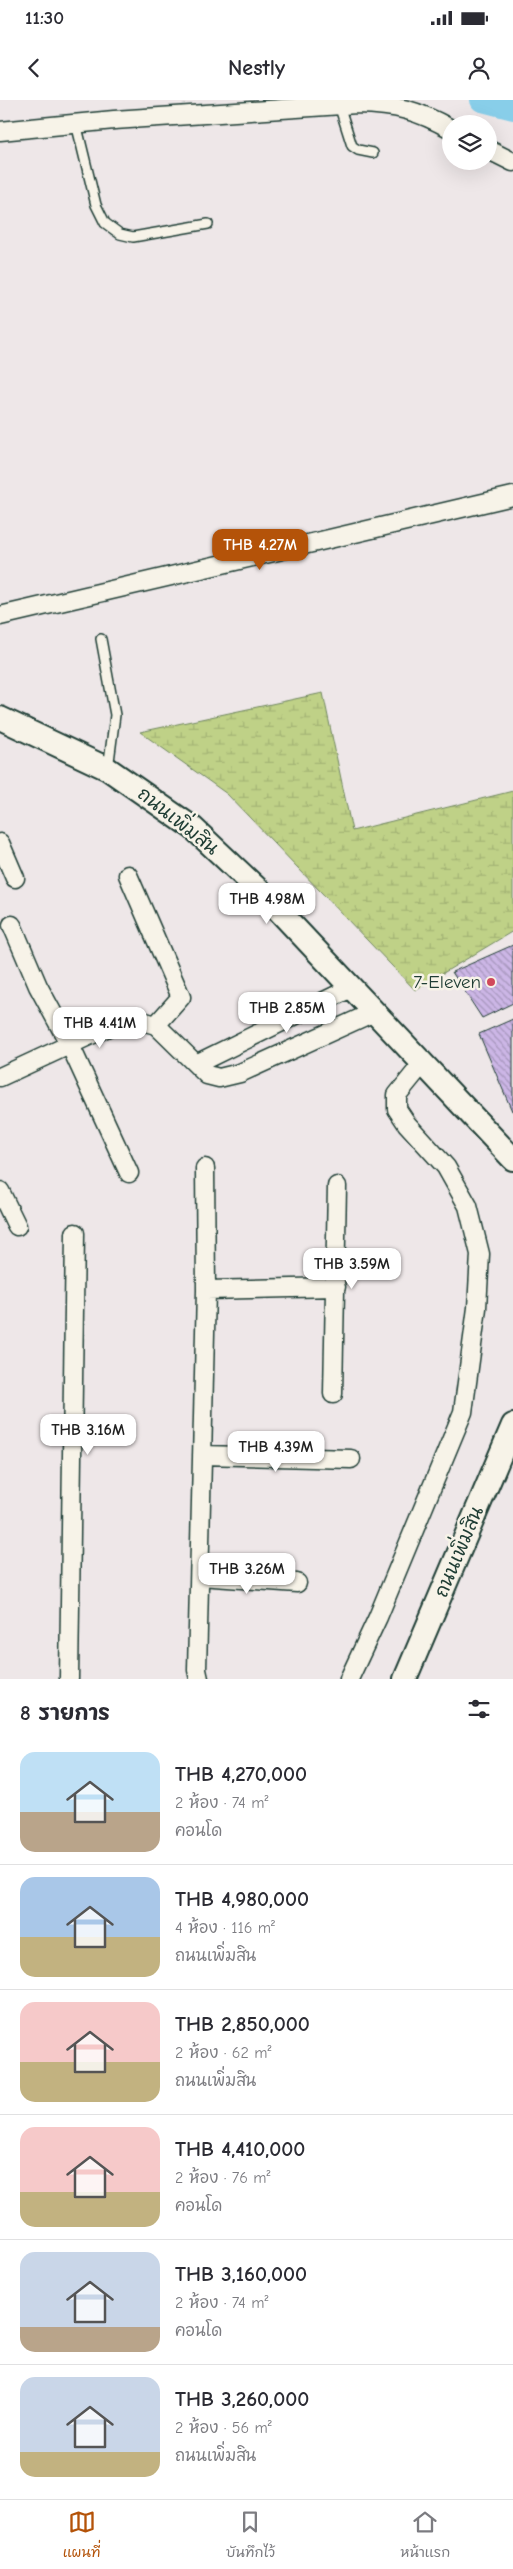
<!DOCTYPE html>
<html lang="th">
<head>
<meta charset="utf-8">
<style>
	body { margin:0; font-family:"Comic Neue","Playpen Sans Thai",sans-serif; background:#f7f7f7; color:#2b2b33; height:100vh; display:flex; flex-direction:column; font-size:19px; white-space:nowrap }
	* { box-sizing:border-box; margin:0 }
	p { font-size:16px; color:#7c7c81 }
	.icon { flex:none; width:28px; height:28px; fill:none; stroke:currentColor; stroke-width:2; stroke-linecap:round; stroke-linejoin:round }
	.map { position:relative; height:1579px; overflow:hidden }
	.side { display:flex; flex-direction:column; background:#fff; flex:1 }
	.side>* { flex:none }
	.fabs { position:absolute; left:442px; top:15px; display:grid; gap:10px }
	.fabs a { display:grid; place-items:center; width:55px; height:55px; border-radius:50%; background:#fff; box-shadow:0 5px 20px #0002; font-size:25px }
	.price { position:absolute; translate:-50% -42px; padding:0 11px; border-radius:10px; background:#fff; color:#222; font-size:16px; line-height:32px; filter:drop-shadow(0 1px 2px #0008) }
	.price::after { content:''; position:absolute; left:50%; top:30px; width:15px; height:11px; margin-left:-8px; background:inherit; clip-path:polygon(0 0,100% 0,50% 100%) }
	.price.selected { background:#b45309; color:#fff }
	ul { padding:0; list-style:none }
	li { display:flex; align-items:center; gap:15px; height:125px; padding:0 20px }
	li+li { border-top:1px solid #e1e1e2 }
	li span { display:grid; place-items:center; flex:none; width:140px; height:100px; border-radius:15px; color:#555 }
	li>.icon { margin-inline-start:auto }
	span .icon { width:60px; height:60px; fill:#fffc; stroke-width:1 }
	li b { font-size:21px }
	h2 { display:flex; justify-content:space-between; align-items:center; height:60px; padding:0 20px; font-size:21px }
	.status { display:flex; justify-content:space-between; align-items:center; height:35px; padding:0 25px; background:#fff; direction:ltr }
	.status svg { height:14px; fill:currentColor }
	header { display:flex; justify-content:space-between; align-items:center; height:65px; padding:0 20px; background:#fff; font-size:22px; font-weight:700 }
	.tabs { display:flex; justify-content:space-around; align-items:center; height:70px; border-top:1px solid #e1e1e2; background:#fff; font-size:14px; color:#7c7c81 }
	.tabs a { display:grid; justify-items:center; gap:2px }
	.tabs .selected { color:#b45309 }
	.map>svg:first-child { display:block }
</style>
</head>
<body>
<div class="status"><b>11:30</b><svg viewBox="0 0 49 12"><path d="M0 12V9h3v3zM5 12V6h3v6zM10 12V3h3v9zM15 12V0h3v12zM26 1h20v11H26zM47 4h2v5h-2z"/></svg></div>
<header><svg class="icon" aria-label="back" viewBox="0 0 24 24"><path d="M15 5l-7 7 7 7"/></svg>Nestly<svg class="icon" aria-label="person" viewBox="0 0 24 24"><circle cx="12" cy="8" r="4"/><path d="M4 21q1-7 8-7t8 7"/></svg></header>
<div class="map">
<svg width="513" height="1579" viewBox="0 0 513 1579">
	<defs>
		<pattern id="wetland-marsh" width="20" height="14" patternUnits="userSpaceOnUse" patternTransform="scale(1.25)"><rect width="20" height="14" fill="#bfd187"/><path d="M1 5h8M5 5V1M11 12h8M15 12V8" fill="none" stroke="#a4b475"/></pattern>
		<pattern id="building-back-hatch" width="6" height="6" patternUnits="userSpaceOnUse" patternTransform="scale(1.25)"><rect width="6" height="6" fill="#ccb6e6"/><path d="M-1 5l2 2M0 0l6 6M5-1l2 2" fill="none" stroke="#a595bb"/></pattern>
	</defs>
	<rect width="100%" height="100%" fill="#eee7e8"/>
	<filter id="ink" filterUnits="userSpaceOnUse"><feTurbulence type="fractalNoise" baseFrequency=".02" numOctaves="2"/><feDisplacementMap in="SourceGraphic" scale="10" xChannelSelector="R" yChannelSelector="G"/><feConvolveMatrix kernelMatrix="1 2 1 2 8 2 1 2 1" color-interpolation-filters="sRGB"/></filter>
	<g filter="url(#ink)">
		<!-- wetland -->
		<path fill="url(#wetland-marsh)" stroke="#6f875e" d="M 323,593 L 352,731 L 513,691 L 513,831 L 415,890 L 227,694 L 140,632 Z"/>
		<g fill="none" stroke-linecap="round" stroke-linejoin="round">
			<!-- canal -->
			<path stroke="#88cee9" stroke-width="24" d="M 482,0 L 513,8"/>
		</g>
		<!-- building -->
		<path fill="url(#building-back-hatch)" stroke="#1f3d34" d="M 513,845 L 513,903 L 482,918 L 452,872 Z
			M 513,919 L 513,1011 L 512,1011 L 479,934 Z"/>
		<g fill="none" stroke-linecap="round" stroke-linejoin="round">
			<defs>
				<path id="service" d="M 339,5 L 352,46 L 358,50 L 373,53
					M 76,23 L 96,105 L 105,123 L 120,134 L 133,137 L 208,124
					M 101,539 L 115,615 L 108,669"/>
				<path id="minor" d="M 0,31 L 114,20 L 357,4 C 397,5 417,10 451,29
					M 489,50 L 513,62
					M 0,516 L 513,396
					M 0,743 L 15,778
					M 128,775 L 181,897 L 156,925
					M 12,825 L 38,886 L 70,945 L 129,1073
					M 196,964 L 351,888
					M 0,977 L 121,921 L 142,921 L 156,925 L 207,975 L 219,978 L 240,973 L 374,912
					M 0,1091 L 17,1126
					M 206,1190 L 336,1187
					M 333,1294 L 337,1086
					M 202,1355 L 351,1359
					M 200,1476 L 297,1483
					M 69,1579 L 75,1133
					M 199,1579 L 197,1570 L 206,1190 L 205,1068
					M 349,1579 L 378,1517 L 463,1312 L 477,1208 L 480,1154 L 468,1106 L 446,1067 L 407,1024 L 397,1009 L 397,995 L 423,963"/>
				<path id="tertiary" d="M 0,618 L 108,669 L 193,728 L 264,795 L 513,1059
					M 405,1579 L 513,1325"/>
			</defs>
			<!-- service casing -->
			<use href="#service" stroke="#1f3d34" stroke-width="12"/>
			<!-- minor casing -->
			<use href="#minor" stroke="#1f3d34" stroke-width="21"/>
			<!-- tertiary casing -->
			<use href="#tertiary" stroke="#1f3d34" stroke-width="26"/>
			<!-- service -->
			<use href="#service" stroke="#f7f3e8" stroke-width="9"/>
			<!-- minor -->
			<use href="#minor" stroke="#f7f3e8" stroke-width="18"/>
			<!-- tertiary -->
			<use href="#tertiary" stroke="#f7f3e8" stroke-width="22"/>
		</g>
	</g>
	<!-- markers -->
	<circle fill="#d1495b" stroke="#f7f3e8" stroke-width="2" cx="491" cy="882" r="5"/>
	<g text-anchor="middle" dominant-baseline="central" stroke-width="5" stroke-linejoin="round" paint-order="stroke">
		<!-- street labels -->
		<g font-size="19" fill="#1f3d34" stroke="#f7f3e8">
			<text transform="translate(178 721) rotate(38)">ถนนเพิ่มสิน</text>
			<text transform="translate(459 1452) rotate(-67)">ถนนเพิ่มสิน</text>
		</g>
		<!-- poi labels -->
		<g font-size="19" fill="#1f3d34" stroke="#f7f3e8" text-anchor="end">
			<text x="481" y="882">7-Eleven</text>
		</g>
	</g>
</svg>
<div class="fabs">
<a><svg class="icon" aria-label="layers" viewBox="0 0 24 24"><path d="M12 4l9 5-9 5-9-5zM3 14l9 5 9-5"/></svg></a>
</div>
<b class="price selected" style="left:260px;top:471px">THB 4.27M</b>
<b class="price" style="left:267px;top:825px">THB 4.98M</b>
<b class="price" style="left:287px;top:934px">THB 2.85M</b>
<b class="price" style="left:100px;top:949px">THB 4.41M</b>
<b class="price" style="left:352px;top:1190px">THB 3.59M</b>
<b class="price" style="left:88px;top:1356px">THB 3.16M</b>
<b class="price" style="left:276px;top:1373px">THB 4.39M</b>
<b class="price" style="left:247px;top:1495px">THB 3.26M</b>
</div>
<section class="side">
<h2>8 รายการ<svg class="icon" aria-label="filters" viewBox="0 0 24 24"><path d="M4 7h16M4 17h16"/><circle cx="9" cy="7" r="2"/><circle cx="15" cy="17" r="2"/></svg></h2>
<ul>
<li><span style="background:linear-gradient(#bfe0f5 60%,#b9a48a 0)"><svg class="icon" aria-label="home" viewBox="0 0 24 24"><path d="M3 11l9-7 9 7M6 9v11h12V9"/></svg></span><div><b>THB 4,270,000</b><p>2 ห้อง · 74 m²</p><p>คอนโด</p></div></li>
<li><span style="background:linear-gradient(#a9c7e8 60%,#c2b280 0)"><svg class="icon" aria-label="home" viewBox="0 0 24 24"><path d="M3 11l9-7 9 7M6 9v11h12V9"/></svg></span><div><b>THB 4,980,000</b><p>4 ห้อง · 116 m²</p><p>ถนนเพิ่มสิน</p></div></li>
<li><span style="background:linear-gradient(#f6c9c9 60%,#c2b280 0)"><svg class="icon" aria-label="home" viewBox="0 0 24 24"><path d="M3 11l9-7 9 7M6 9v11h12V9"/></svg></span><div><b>THB 2,850,000</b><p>2 ห้อง · 62 m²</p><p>ถนนเพิ่มสิน</p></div></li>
<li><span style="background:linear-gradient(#f6c9c9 65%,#c2b280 0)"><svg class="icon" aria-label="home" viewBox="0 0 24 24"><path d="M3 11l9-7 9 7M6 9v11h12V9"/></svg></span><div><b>THB 4,410,000</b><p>2 ห้อง · 76 m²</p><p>คอนโด</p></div></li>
<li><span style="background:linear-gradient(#c9d6e8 75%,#b9a48a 0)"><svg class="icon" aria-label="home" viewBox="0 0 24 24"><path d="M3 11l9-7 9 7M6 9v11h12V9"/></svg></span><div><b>THB 3,160,000</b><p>2 ห้อง · 74 m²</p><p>คอนโด</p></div></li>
<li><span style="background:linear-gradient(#c9d6e8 75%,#c2b280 0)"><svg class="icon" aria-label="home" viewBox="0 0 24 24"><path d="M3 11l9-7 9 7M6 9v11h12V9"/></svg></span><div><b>THB 3,260,000</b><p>2 ห้อง · 56 m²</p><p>ถนนเพิ่มสิน</p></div></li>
</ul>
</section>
<nav class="tabs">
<a class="selected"><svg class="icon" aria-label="map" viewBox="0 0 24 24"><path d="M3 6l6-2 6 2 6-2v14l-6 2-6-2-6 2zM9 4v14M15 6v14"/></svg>แผนที่</a>
<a><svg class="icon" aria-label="saved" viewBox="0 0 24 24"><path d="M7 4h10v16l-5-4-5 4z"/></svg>บันทึกไว้</a>
<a><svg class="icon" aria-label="home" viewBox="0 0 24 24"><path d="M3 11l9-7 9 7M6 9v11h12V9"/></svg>หน้าแรก</a>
</nav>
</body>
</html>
